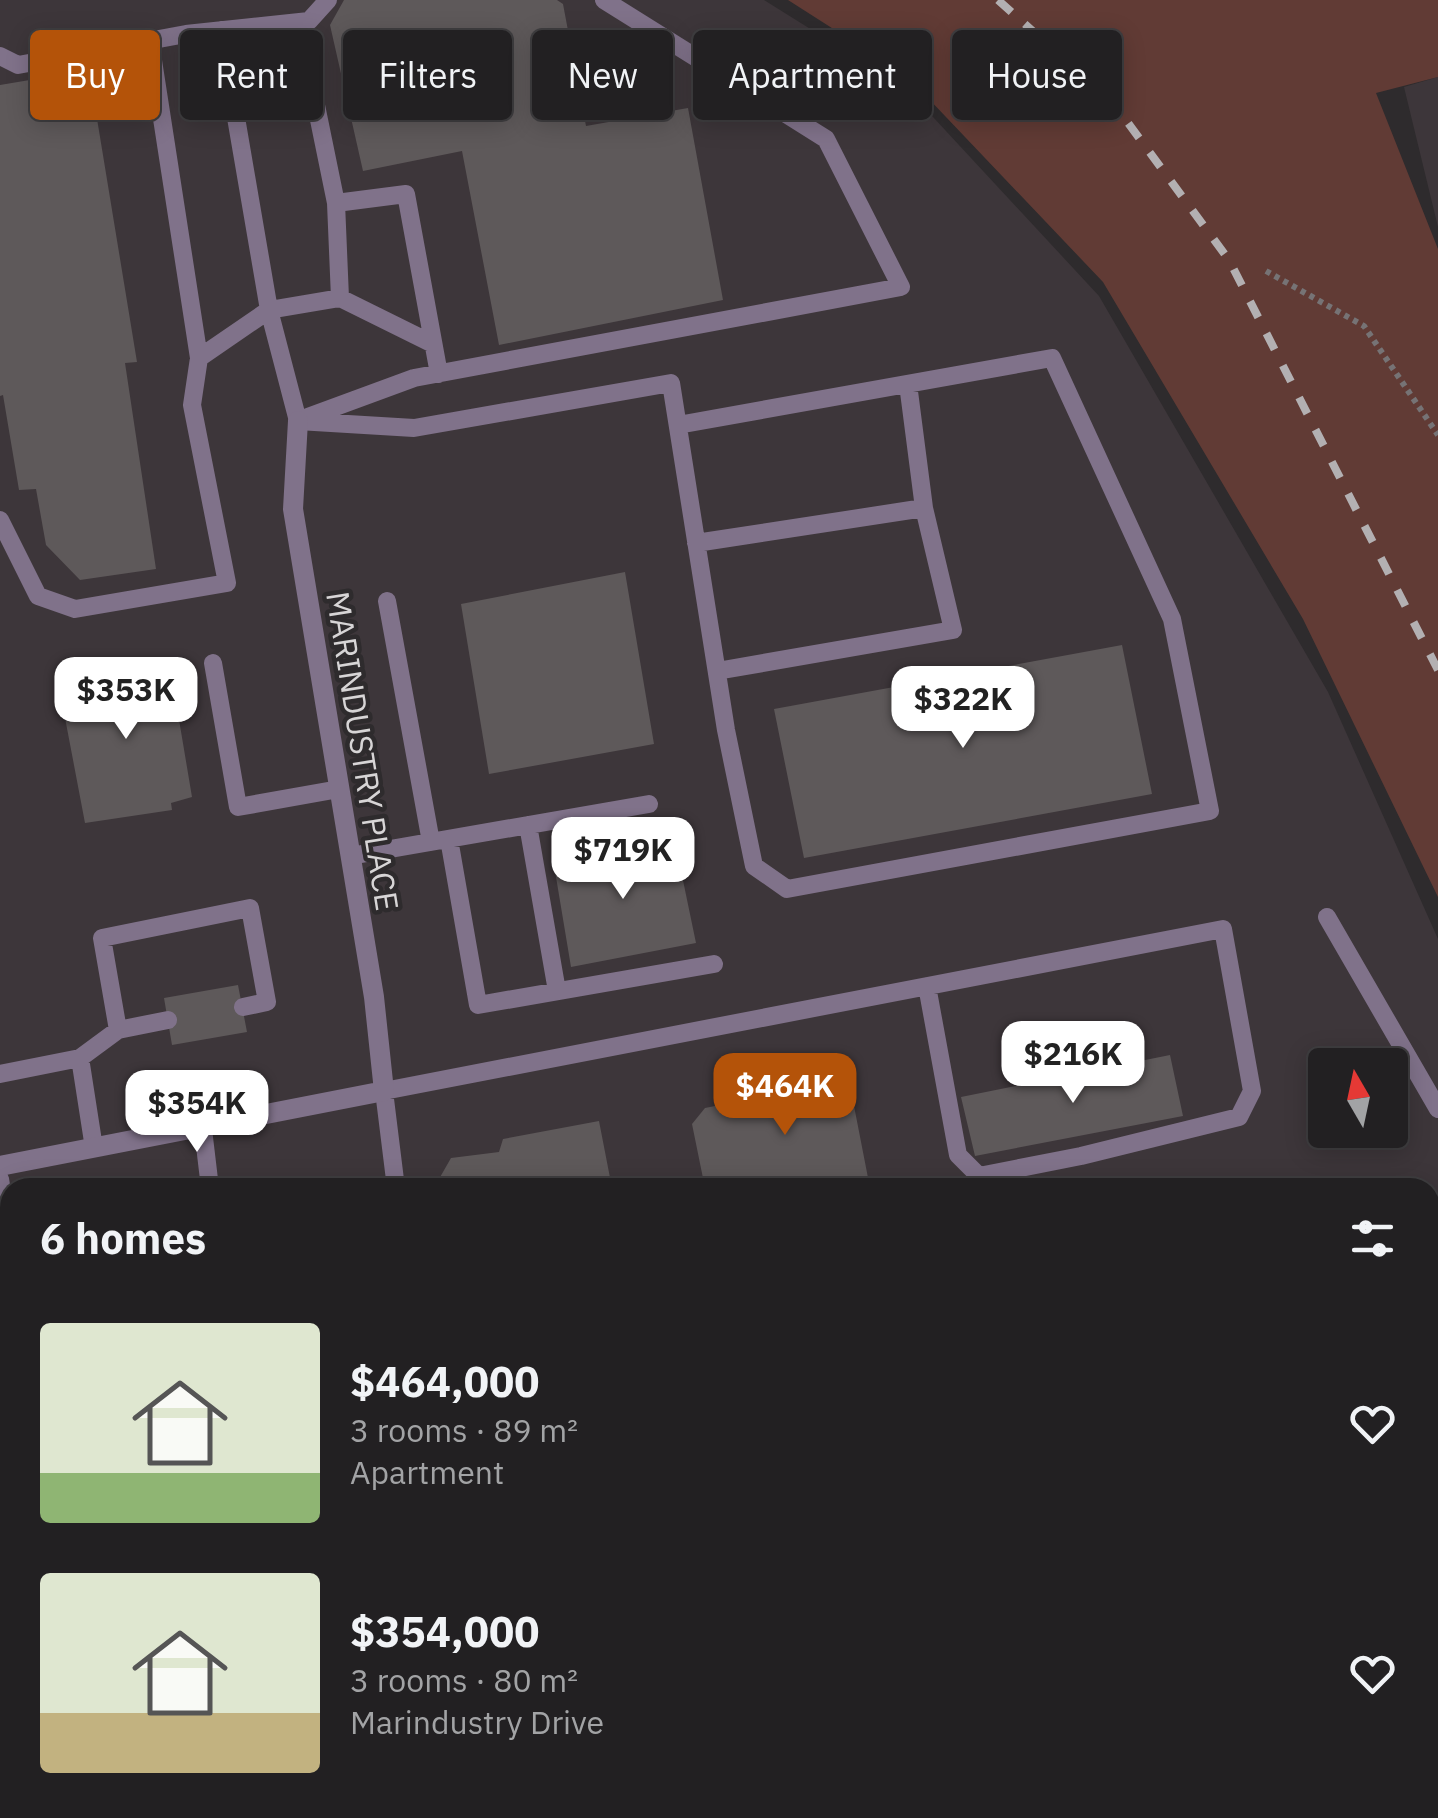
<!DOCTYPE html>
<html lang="en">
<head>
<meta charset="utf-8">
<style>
	body { margin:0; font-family:"IBM Plex Sans",sans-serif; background:#2e2d2f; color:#f1f3f6; height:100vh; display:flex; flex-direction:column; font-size:38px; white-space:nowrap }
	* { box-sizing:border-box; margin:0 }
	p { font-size:32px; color:#a2a3a5 }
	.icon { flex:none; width:55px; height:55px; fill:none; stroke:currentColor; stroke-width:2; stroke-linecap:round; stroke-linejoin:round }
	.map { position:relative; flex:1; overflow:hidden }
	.drawer { position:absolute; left:0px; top:1178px; width:1440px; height:642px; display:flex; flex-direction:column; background:#222022; border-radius:30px 30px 0 0; box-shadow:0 5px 25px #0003,0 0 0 2px #3f3e40 }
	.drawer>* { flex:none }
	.guide { position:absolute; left:30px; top:30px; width:1380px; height:90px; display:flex; gap:20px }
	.needle { width:65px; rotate:351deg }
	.buttons { position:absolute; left:1308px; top:1048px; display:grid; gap:20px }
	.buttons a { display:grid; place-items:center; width:100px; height:100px; border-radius:10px; background:#222022; box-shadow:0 5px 25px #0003,0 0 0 2px #3f3e40; font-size:50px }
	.price { position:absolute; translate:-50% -85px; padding:0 22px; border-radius:20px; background:#fff; color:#222; font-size:32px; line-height:65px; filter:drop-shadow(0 2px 5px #0008) }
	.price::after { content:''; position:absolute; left:50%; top:60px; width:30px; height:22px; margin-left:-15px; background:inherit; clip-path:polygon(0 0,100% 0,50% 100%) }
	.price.active { background:#b45309; color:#fff }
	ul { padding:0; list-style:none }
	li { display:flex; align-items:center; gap:30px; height:250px; padding:0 40px }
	li span { display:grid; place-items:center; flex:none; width:280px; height:200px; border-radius:10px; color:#555 }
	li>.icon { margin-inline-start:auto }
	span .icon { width:120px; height:120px; fill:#fffc; stroke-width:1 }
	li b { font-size:42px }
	h2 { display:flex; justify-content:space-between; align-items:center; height:120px; padding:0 40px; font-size:42px }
	.pill { padding:0 35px; border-radius:10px; background:#222022; box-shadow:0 5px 25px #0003,0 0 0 2px #3f3e40; font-size:35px; line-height:90px }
	.pill.active { background:#b45309; color:#fff }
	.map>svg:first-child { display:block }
</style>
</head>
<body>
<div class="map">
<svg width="1438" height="1818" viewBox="0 0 1438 1818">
	<rect width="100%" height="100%" fill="#2e2b2d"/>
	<!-- built -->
	<path fill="#3d363a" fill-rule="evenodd" d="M 0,0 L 764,0 L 908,90 L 1099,296 L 1328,692 L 1438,939 L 1438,1818 L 0,1818 ZM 1325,1065 L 1390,1065 L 1390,1130 L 1325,1130 ZM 10,1188 L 1430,1188 L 1430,1810 L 10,1810 Z
		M 1438,77 L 1438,227 L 1404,87 Z"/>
	<!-- green -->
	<path fill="#613b35" d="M 788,0 L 1438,0 L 1438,77 L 1376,93 L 1438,249 L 1438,897 L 1303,619 L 1103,282 L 907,76 Z"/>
	<!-- building -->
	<path fill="#5e595a" d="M 344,0 L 557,0 L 563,4 L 586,126 L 688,108 L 723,300 L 499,345 L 462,151 L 363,171 L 330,25 Z
		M 89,70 L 137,362 L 125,363 L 156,569 L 80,580 L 46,545 L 36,489 L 19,490 L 3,395 L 0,396 L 0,85 Z
		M 625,572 L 654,744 L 489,774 L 461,604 Z
		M 1122,645 L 1152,794 L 804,858 L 774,709 Z
		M 169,660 L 192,797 L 171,803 L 172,810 L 85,823 L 58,681 Z
		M 674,837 L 696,943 L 571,967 L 553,859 Z
		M 238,985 L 247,1032 L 172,1045 L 164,998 Z
		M 1170,1055 L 1183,1116 L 975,1156 L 961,1097 Z
		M 847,1070 L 870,1188 L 705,1188 L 692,1124 L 705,1108 L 750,1099 L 761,1085 Z
		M 599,1121 L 612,1188 L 441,1188 L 439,1179 L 451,1158 L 499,1152 L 503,1139 Z
		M 1438,1662 L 1438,1710 L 1430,1711 L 1430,1664 Z
		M 1438,1743 L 1438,1784 L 1430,1785 L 1430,1744 Z
		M 33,1810 L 336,1810 L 338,1818 L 35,1818 Z
		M 855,1810 L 953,1810 L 953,1811 L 932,1818 L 834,1818 Z
		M 1064,1810 L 1250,1810 L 1251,1812 L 1212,1818 L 1066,1818 Z"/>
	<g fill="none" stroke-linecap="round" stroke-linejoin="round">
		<!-- path -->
		<path stroke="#767375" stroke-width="6" stroke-dasharray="5 5" stroke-linecap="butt" d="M 1266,271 L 1364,326 L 1438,435"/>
		<!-- service -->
		<path stroke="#80728a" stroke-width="18" d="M 299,22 L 336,203 L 406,194 L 439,374
			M 221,30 L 269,310 L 340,298 L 433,344
			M 150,41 L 199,358
			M 0,56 L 18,65 L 186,34 L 309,21 L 328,0
			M 336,203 L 340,298
			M 308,417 L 414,378 L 901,287 L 826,139 L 604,0
			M 298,421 L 414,428 L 671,383 L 726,730 L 754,866 L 787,889 L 1210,811 L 1172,619 L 1052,358 L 678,425
			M 0,520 L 38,596 L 75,609 L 227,583 L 192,405 L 199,358 L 269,310 L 298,421
			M 696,543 L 924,508 L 908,384
			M 387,601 L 431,842
			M 213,663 L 238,807 L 339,789
			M 717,671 L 953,630 L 924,508
			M 528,825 L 557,991
			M 449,839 L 478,1005 L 714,964
			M 350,856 L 649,804
			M 1327,917 L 1438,1109
			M 118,1030 L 102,938 L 250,908 L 267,1002 L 243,1007
			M 0,1074 L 80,1058
			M 203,1129 L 210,1188
			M 94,1148 L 80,1058 L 118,1030 L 168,1020
			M 0,1179 L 10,1243
			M 396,1188 L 384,1091 L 1223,929 L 1252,1091 L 1239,1117 L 1081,1156 L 979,1176 L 958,1155 L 927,986
			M 1430,1259 L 1438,1258
			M 1430,1411 L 1438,1410
			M 0,1498 L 10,1496
			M 1430,1575 L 1438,1573
			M 0,1611 L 10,1609
			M 1430,1729 L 1438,1728
			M 1430,1798 L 1438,1796
			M 1047,1810 L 1049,1818
			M 522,1818 L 551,1810
			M 963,1818 L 985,1810
			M 1294,1818 L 1348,1810"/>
		<!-- minor -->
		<path stroke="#80728a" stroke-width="20" d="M 0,1166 L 384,1091 L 374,997 L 293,509 L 298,421"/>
		<!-- rail -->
		<path stroke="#b3b0b2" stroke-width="8" stroke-dasharray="18 18" stroke-linecap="butt" d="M 998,0 L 1114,104 L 1229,260 L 1438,670"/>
	</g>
	<g text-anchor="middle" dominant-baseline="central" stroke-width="9" stroke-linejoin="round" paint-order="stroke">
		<!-- street labels -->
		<g font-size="32" fill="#d7d5d6" stroke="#2e2b2d">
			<text transform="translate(363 751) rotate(81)">MARINDUSTRY PLACE</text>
		</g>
	</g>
</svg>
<div class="buttons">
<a><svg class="needle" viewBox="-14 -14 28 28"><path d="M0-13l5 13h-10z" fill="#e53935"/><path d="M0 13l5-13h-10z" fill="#a2a3a5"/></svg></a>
</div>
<b class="price" style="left:126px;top:742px">$353K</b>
<b class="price" style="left:963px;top:751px">$322K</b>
<b class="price" style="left:623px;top:902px">$719K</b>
<b class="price" style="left:1073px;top:1106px">$216K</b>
<b class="price active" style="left:785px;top:1138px">$464K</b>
<b class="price" style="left:197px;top:1155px">$354K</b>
<div class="guide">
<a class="pill active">Buy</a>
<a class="pill">Rent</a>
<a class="pill">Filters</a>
<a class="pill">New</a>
<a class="pill">Apartment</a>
<a class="pill">House</a>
</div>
<section class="drawer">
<h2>6 homes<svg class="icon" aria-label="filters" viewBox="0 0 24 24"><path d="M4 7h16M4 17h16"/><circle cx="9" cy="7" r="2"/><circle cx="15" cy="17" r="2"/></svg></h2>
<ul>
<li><span style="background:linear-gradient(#dfe7d0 75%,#8fb573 0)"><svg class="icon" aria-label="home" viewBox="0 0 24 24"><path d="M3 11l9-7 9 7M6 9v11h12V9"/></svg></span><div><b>$464,000</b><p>3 rooms · 89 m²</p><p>Apartment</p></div><svg class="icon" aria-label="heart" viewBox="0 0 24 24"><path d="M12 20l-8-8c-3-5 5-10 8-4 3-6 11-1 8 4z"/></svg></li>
<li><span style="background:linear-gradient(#dfe7d0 70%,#c2b280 0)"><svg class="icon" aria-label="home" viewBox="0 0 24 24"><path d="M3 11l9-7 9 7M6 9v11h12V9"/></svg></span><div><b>$354,000</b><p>3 rooms · 80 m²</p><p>Marindustry Drive</p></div><svg class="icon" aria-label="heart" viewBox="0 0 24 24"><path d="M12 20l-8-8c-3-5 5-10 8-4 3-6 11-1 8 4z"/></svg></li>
</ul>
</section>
</div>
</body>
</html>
